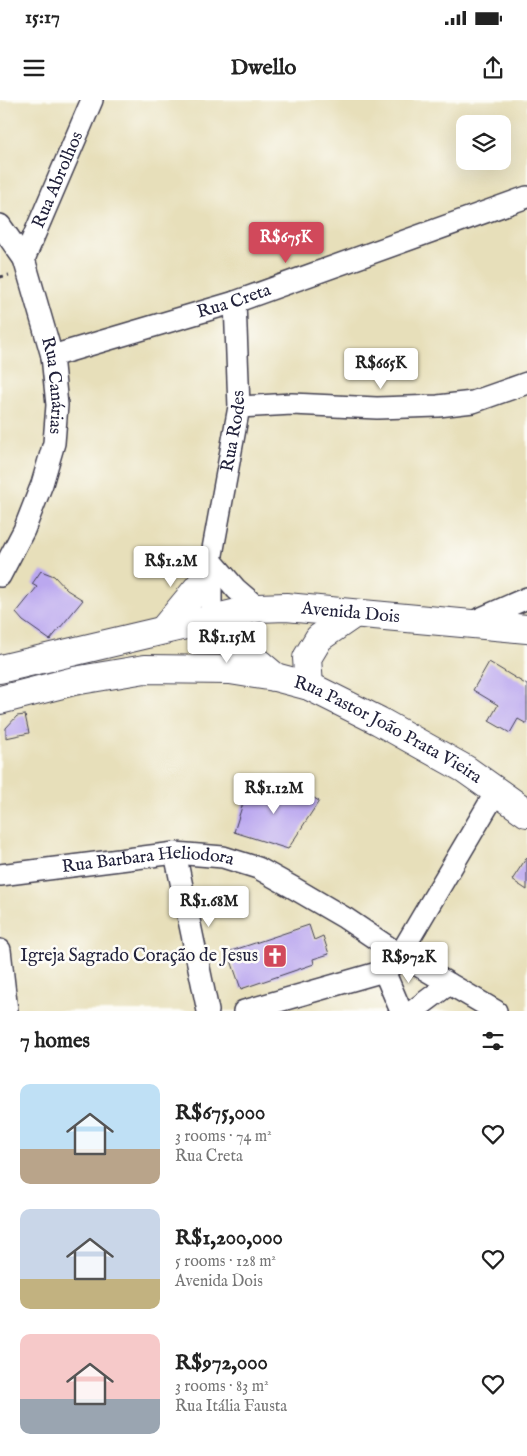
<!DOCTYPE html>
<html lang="en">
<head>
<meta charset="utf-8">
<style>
	body { margin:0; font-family:"IM FELL English",serif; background:#f2f2f2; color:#222; height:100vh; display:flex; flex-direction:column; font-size:19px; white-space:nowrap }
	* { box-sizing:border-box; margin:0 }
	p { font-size:16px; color:#767676 }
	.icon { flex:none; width:28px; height:28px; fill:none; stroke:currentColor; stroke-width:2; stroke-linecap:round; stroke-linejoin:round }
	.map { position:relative; height:911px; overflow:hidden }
	.panel { display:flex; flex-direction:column; background:#fff; flex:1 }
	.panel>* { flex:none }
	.controls { position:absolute; left:456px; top:15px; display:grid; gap:10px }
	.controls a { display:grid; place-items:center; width:55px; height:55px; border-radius:10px; background:#fff; box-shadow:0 5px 20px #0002; font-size:25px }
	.price { position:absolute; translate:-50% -42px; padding:0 11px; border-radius:5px; background:#fff; color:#222; font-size:16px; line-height:32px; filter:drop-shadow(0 1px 2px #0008) }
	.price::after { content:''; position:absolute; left:50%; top:30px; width:15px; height:11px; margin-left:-8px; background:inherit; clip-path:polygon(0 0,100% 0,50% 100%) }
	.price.on { background:#d1495b; color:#fff }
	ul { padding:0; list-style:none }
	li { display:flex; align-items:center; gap:15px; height:125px; padding:0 20px }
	li span { display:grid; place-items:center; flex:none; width:140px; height:100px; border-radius:10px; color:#555 }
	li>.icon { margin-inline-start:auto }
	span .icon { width:60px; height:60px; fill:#fffc; stroke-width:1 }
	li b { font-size:21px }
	h2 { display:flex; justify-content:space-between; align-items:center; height:60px; padding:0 20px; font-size:21px }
	.status { display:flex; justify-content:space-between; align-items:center; height:35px; padding:0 25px; background:#fff; direction:ltr }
	.status svg { height:14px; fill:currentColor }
	header { display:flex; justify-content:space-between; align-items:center; height:65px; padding:0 20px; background:#fff; font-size:22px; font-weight:700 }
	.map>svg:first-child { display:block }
</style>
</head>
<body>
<div class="status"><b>15:17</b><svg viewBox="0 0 49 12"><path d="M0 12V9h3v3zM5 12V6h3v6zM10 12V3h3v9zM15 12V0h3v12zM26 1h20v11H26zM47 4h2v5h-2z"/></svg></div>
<header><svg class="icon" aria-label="menu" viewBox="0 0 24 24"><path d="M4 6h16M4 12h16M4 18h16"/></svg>Dwello<svg class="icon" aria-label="share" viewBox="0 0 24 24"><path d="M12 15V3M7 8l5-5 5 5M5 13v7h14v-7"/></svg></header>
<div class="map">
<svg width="527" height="911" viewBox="0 0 527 911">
	<rect width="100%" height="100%" fill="#fdfcf7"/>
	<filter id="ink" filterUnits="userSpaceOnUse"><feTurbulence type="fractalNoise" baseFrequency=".02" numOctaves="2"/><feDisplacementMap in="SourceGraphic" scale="10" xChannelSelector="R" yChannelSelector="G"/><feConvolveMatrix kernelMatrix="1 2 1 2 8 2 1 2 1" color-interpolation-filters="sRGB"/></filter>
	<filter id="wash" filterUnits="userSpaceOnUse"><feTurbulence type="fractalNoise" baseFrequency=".0096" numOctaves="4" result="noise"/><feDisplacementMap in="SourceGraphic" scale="20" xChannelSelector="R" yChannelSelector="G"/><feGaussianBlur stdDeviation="1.12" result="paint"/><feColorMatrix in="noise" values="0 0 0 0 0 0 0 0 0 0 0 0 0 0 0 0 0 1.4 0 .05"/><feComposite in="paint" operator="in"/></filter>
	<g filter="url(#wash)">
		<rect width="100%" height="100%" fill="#e7dfba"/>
		<g id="blocks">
			<!-- building -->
			<path fill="#bba8ef" d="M 41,471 L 54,476 L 67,490 L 83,500 L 50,540 L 23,521 L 16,513 L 37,487 L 32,484 Z
				M 489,562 L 527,585 L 527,624 L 518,619 L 510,633 L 489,621 L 498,605 L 473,590 Z
				M 25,615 L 29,633 L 6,638 L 6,628 L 17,616 Z
				M 250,681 L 301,696 L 304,692 L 319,701 L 288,749 L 234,732 Z
				M 527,757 L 527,790 L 512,780 Z
				M 309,825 L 314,840 L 323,836 L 329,854 L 313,859 L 314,864 L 241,889 L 228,852 Z"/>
		</g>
	</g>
	<g filter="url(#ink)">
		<use href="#blocks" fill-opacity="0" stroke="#403e4e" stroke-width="1"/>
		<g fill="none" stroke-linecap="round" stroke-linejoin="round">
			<defs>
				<g id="minor">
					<path id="s1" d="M 0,125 L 24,159 L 52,256 L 57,305 L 54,343 L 42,384 L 24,430 L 0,476"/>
					<path id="s2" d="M 24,159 L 92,0"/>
					<path id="s3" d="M 52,256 L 235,202 L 527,97"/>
					<path d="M 239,307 L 292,304 L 377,308 L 438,306 L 473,302 L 527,283"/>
					<path d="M 211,460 L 236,489 L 258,508"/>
					<path id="s4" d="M 211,518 L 211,460 L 239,307 L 235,202"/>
					<path d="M 470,523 L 527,498"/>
					<path d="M 175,753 L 208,911"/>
					<path id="s5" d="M 0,775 L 175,753 L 223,757 L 258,768 L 292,787 L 345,818 L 400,855 L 496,911"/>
					<path d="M 0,850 L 7,911"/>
					<path d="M 384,871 L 401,911"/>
					<path d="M 244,911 L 384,871 L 395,863 L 496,692"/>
					<path d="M 413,911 L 449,884"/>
				</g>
				<g id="major">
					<path d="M 211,518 L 230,539 L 275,577"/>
					<path d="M 164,529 L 211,472"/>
					<path id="s6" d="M 0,569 L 258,508 L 286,507 L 527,529"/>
					<path d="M 309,586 L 307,558 L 319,538 L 354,514"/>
					<path id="s7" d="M 0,600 L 74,581 L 145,569 L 230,570 L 275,577 L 309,586 L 379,621 L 465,669 L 527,713"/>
				</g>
			</defs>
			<!-- minor casing -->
			<use href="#minor" stroke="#403e4e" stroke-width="24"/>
			<!-- major casing -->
			<use href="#major" stroke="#403e4e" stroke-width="30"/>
			<!-- path -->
			<path stroke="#403e4e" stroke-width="3" stroke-dasharray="4 4" stroke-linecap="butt" d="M 0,177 L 9,175"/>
			<!-- minor -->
			<use href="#minor" stroke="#fff" stroke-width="21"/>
			<!-- major -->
			<use href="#major" stroke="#fff" stroke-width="28"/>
		</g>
	</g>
	<!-- icons -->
	<defs>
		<symbol id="church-square" viewBox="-11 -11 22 22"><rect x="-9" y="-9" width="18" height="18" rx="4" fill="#d1495b" stroke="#fdfcf7"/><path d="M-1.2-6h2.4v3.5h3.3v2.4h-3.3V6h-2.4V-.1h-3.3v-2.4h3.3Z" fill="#fff"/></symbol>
	</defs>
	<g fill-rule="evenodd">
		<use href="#church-square" x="261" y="842" width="28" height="28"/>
	</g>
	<g text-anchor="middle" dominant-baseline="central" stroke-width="5" stroke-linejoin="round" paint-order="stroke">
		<!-- street labels -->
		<g font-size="18" fill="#22223b" stroke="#fdfcf7">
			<text stroke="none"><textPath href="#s2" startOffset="86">Rua Abrolhos</textPath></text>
			<text stroke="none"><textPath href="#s3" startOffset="190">Rua Creta</textPath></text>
			<text stroke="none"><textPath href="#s1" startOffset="172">Rua Canárias</textPath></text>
			<text stroke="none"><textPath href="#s4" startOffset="189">Rua Rodes</textPath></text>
			<text stroke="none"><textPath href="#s6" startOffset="358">Avenida Dois</textPath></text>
			<text stroke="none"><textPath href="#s7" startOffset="404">Rua Pastor João Prata Vieira</textPath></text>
			<text stroke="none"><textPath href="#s5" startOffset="149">Rua Barbara Heliodora</textPath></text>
		</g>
		<!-- poi labels -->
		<g font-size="18" fill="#22223b" stroke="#fdfcf7" text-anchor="end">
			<text x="258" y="856">Igreja Sagrado Coração de Jesus</text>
		</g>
	</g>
</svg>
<div class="controls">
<a><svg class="icon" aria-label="layers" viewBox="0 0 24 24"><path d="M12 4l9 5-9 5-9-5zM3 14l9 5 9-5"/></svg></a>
</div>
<b class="price on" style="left:286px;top:164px">R$675K</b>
<b class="price" style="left:381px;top:290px">R$665K</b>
<b class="price" style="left:171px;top:488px">R$1.2M</b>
<b class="price" style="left:227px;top:564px">R$1.15M</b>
<b class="price" style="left:274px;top:715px">R$1.12M</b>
<b class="price" style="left:209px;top:828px">R$1.68M</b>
<b class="price" style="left:409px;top:884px">R$972K</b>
</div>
<section class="panel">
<h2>7 homes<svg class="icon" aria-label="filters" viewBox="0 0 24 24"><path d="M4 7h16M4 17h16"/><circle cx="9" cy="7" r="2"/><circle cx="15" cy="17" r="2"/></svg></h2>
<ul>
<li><span style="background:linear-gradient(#bfe0f5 65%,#b9a48a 0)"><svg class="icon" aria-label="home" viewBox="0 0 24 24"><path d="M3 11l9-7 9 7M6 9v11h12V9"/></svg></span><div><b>R$675,000</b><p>3 rooms · 74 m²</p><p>Rua Creta</p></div><svg class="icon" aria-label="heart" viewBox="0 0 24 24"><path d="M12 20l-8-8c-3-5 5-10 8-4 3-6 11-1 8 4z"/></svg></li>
<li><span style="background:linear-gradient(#c9d6e8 70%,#c2b280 0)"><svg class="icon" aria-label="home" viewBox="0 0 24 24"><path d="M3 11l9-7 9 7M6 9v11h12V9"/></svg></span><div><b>R$1,200,000</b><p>5 rooms · 128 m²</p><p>Avenida Dois</p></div><svg class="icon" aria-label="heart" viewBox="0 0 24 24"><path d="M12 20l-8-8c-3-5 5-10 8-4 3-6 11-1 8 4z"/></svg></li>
<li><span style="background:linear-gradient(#f6c9c9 65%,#9aa5b1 0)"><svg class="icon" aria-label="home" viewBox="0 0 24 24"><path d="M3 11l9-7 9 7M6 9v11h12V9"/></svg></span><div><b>R$972,000</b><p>3 rooms · 83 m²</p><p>Rua Itália Fausta</p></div><svg class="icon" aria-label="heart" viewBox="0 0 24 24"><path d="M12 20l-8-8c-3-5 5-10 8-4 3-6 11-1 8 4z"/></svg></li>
</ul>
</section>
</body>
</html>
